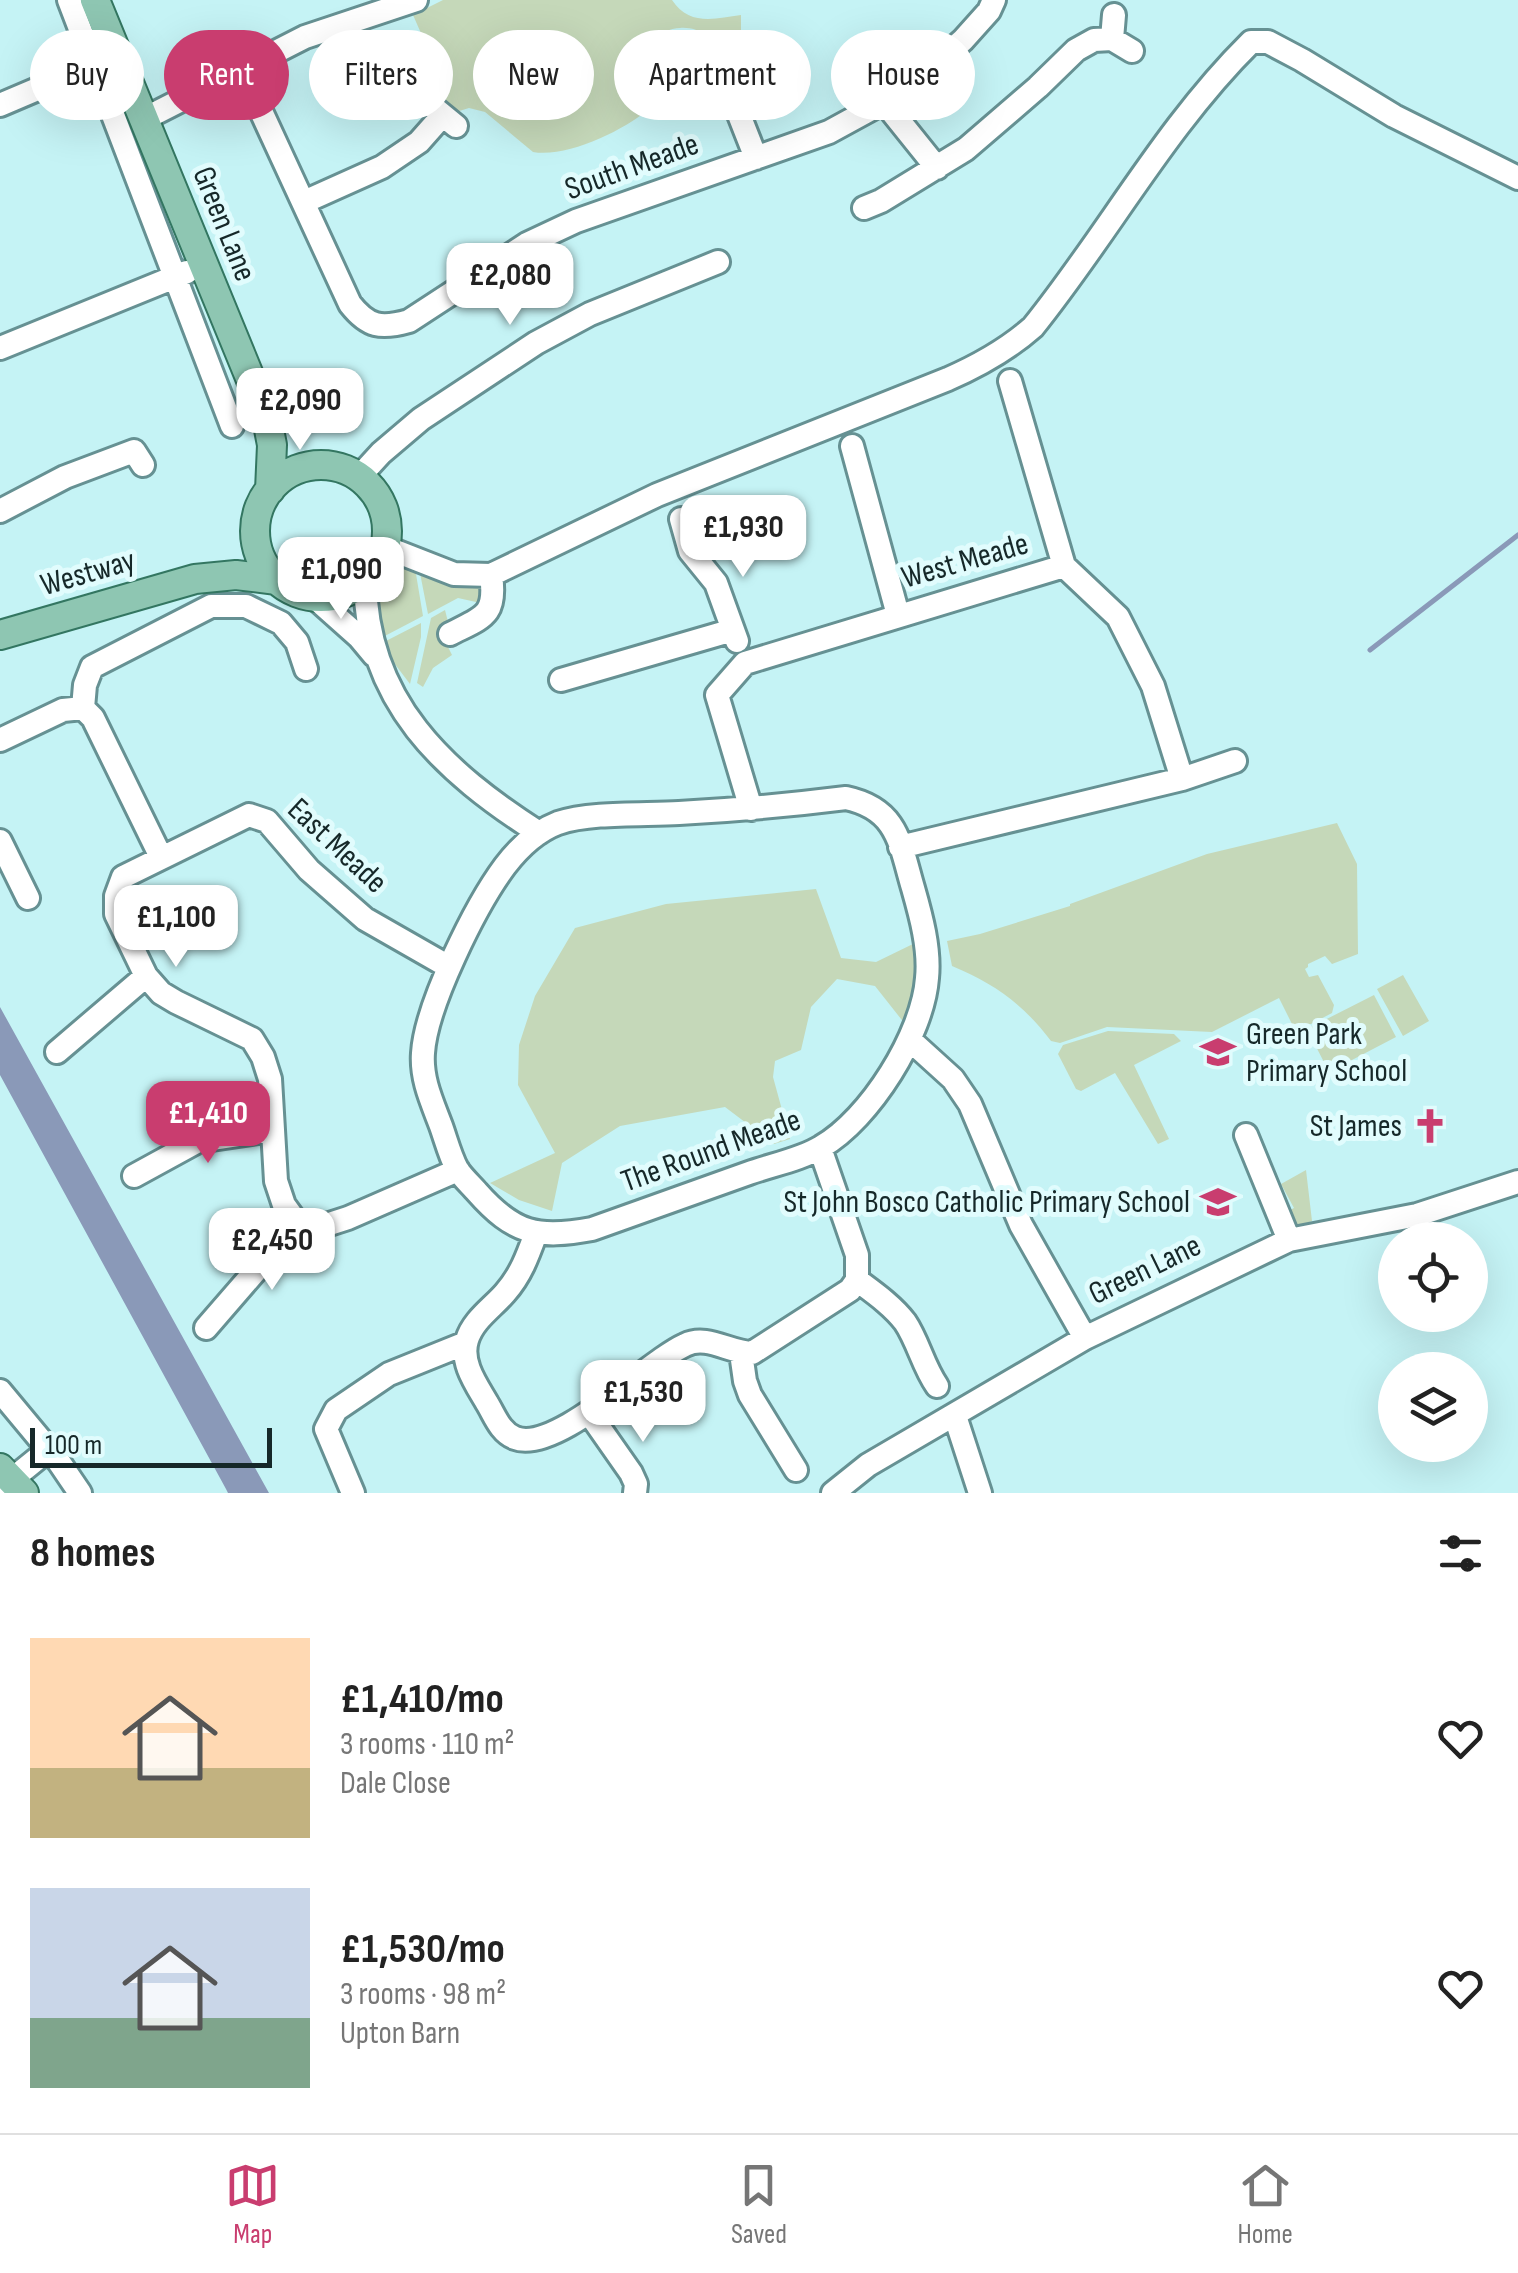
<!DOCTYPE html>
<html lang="en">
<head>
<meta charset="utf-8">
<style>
	body { margin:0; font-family:"Sofia Sans Condensed",sans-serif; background:#f2f2f2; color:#222; height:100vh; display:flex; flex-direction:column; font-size:38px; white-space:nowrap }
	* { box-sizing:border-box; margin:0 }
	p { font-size:32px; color:#767676 }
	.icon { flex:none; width:55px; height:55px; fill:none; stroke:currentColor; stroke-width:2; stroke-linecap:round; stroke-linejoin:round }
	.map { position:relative; height:1493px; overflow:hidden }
	.sheet { display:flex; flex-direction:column; background:#fff; flex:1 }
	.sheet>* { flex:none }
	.guide { position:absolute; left:30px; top:30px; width:1000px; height:90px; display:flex; gap:20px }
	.tools { position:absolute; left:1378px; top:1222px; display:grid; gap:20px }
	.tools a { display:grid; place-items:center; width:110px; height:110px; border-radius:50%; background:#fff; box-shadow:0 10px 40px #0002; font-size:50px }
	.scale { position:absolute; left:30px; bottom:25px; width:242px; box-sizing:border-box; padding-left:10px; border:5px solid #162829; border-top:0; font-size:28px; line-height:35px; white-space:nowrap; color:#162829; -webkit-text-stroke:8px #e1fcfd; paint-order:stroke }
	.price { position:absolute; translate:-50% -85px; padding:0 22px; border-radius:20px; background:#fff; color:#222; font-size:32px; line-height:65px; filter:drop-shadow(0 2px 5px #0008) }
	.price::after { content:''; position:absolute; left:50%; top:60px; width:30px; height:22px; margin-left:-15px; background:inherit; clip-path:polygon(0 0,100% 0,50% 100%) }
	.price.selected { background:#c93d6f; color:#fff }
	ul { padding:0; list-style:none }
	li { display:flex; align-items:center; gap:30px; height:250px; padding:0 30px }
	li span { display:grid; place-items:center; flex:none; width:280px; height:200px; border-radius:0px; color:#555 }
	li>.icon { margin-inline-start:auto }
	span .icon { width:120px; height:120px; fill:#fffc; stroke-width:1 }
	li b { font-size:42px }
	h2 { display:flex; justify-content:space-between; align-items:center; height:120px; padding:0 30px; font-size:42px }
	.chip { padding:0 35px; border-radius:45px; background:#fff; box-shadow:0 10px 40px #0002; font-size:35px; line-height:90px }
	.chip.selected { background:#c93d6f; color:#fff }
	.menu { display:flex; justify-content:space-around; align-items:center; height:140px; border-top:2px solid #e0e0e0; background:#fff; font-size:28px; color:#767676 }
	.menu a { display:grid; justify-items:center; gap:5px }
	.menu .selected { color:#c93d6f }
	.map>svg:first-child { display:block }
</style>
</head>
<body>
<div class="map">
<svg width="1518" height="1493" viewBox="0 0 1518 1493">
	<rect width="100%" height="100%" fill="#c5f3f5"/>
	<!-- green -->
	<path fill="#c5d8b9" d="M 443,0 L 672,0 C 689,26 714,19 741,15 L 741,36 C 709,48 706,26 680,28 C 660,29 629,49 633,72 C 636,85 645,97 648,110 C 622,131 567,158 533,152 L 485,112 L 469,108 L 456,112 L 442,100 L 442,81 L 413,15 Z
		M 406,567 L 415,568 L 423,616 L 379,639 C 375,607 364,576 406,567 Z
		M 419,568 L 478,586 L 484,591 L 485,604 L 458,598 L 428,614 Z
		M 445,610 L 449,626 L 442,635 L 452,655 L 433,668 L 423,687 L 417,683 L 431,618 Z
		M 421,623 L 421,637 L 410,684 L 391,659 L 384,642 Z
		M 1337,823 L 1357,864 L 1358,954 L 1332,964 L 1325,956 L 1308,964 L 1308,967 L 1305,969 L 1309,977 L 1318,975 L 1334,1005 L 1332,1013 L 1311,1024 L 1292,1024 L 1279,998 L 1212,1032 L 1107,1027 L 1060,1043 L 1051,1041 C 1023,1004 995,984 952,966 L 947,941 L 980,934 L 1070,906 L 1070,904 L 1207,854 Z
		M 816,889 L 841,958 L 876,962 L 915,943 L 917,981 L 905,1024 L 875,986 L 837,979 L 811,1007 L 801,1050 L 775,1061 L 773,1077 L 790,1139 L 774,1144 L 725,1107 L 620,1126 L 562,1163 L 552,1211 L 519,1200 L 490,1183 L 555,1153 L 518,1085 L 519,1045 L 535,996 L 575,928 L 666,904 Z
		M 1403,975 L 1429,1021 L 1403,1036 L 1377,989 Z
		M 1374,995 L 1396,1037 L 1329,1072 L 1307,1029 Z
		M 1108,1031 L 1174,1034 L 1181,1041 L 1134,1065 L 1169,1139 L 1158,1144 L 1115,1073 L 1081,1091 L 1076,1089 L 1058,1054 L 1063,1045 Z
		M 1306,1170 L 1312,1221 L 1289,1229 L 1282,1214 L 1294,1208 L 1281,1184 Z"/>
	<!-- water -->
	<path fill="#8a99b8" d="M 0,1007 L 269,1493 L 228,1493 L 226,1489 L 0,1075 Z"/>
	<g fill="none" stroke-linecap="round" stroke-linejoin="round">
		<!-- stream -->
		<path stroke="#8a99b8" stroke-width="5" d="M 1370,650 L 1518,535"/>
		<defs>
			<path id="minor" d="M 69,0 L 232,426
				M 1114,15 L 1112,39 L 1132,51
				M 709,46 L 729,53 L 747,46
				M 729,53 L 734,102 L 756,158
				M 242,70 L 350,304 C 368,327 381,329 409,321 L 527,244 L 576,221 L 829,132 L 884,102 L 925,73 L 963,40 L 989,11 L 994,0
				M 884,102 L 937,168
				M 428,103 L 456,126
				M 0,105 L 94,65
				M 144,119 L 305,37 L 416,0
				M 304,202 L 382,167 L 419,142 L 442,116
				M 864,208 L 881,201 L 966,149 L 1038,87 L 1076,50 L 1094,40 L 1112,39
				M 0,348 L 187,272
				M 1010,381 L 1064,566
				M 852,446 L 898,615
				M 359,477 L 381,453 L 421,419 L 536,343 L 590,314 L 718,262
				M 0,511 L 65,477 L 134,451 L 143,465
				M 681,519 L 690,551 L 716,583 L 737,641
				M 385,547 L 454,574 L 491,575 L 657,495 L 948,379 C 980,365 1007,350 1033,327 C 1108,234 1165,127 1251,42 L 1268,42 L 1302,60 L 1394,116 L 1518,178
				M 1064,566 L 1118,617 L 1153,686 L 1182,779
				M 365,580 C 366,702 444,772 539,833
				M 313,596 L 359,637 L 374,655
				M 450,634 C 483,617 497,616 491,575
				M 561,680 L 733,630
				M 83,708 L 85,685 L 92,667 L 211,606 L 246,606 L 281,623 L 297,642 L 306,669
				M 0,740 L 63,710 L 83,708 L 93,718 L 161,857
				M 846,798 C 898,809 900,844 913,888 C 921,916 930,949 927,978 C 923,1034 870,1119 821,1147 C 802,1159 771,1165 749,1173 C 697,1192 644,1210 592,1229 C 538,1239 514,1234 477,1192 C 471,1185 462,1177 457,1169 C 450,1156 446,1140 441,1126 C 432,1102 421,1079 423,1053 C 426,1005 476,905 505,866 C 518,849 537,831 558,823 C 590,812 644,815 679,813 C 735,810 790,805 846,798 Z
				M 751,809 L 717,695 L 745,663 L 1064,566
				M 0,841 L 28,898
				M 900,847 L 1182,779 L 1235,761
				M 449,967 L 365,919 L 309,870 L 267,821 L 249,815 L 123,877 L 116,896 L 116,914 L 146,976 L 161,993 L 176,1002 L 252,1039 L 263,1057 L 270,1079 L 276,1181 L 284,1205 L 297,1223 L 317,1228 L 348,1218 L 458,1170
				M 910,1040 L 953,1079 L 970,1104 L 1021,1225 L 1085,1338
				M 57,1052 L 146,976
				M 1246,1135 L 1289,1240
				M 134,1176 L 198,1141 L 272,1130
				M 536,1233 C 528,1255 521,1275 505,1293 C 492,1308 473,1320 467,1340 C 460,1362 476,1384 487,1403 C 495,1416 500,1432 515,1438 C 556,1454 647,1362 685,1345 C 707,1334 730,1353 752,1353 L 850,1290 L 857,1280 L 857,1255 L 820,1148
				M 857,1280 C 873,1292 892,1305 905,1322 C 918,1341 923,1366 937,1386
				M 206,1328 L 297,1223
				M 741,1353 L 745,1381 L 750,1395 L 796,1470
				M 0,1391 L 59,1462 L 80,1493
				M 589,1413 L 631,1473 L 636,1484 L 635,1493
				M 955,1416 L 980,1493
				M 0,1489 L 48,1450
				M 353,1493 L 326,1429 L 336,1410 L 389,1374 L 466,1343
				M 833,1493 L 868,1465 L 1085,1338 L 1289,1240 L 1417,1215 L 1518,1182"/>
			<path id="major" d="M 95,0 L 267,419 L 272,445 L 270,490
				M255 531a66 66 0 1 1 132 0a66 66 0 1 1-132 0Z
				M 0,635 L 195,579 L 236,575 L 277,580
				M 0,1468 L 24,1493"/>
		</defs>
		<!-- minor casing -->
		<use href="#minor" stroke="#669193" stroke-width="28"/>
		<!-- major casing -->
		<use href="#major" stroke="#337661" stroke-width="32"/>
		<!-- minor -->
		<use href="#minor" stroke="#fff" stroke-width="22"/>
		<!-- major -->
		<use href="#major" stroke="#8ec6b2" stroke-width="28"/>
	</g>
	<!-- icons -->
	<defs>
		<symbol id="school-bare" viewBox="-9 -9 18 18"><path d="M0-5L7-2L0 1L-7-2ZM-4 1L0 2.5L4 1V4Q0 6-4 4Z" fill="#c93d6f" stroke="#e1fcfd" stroke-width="2.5" paint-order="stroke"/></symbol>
		<symbol id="church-bare" viewBox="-9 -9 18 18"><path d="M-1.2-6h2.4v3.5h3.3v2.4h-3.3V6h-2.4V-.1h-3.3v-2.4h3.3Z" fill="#c93d6f" stroke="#e1fcfd" stroke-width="2.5" paint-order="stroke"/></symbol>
	</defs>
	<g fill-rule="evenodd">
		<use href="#school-bare" x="1193" y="1027" width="50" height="50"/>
		<use href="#church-bare" x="1405" y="1101" width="50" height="50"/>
		<use href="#school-bare" x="1193" y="1177" width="50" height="50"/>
	</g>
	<g text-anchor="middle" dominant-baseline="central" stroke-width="10" stroke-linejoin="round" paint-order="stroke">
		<!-- street labels -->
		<g font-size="32" fill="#162829" stroke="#e1fcfd">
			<text transform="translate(632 167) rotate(-20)">South Meade</text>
			<text transform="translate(224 224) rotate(68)">Green Lane</text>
			<text transform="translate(965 561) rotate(-16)">West Meade</text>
			<text transform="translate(88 573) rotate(-16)">Westway</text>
			<text transform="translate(337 846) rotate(43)">East Meade</text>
			<text transform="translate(711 1151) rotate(-20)">The Round Meade</text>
			<text transform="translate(1145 1270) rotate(-26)">Green Lane</text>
		</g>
		<!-- poi labels -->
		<g font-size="32" fill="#162829" stroke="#e1fcfd" text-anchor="end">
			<text x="1246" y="1034" text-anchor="start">Green Park<tspan x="1246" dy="37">Primary School</tspan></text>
			<text x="1402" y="1126">St James</text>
			<text x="1190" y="1202">St John Bosco Catholic Primary School</text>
		</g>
	</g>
</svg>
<div class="tools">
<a><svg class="icon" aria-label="locate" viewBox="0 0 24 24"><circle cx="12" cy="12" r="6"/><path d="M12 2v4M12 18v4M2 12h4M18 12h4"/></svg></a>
<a><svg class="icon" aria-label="layers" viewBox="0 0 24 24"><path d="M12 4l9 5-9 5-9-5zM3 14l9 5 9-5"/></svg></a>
</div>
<div class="scale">100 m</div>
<b class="price" style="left:510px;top:328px">£2,080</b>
<b class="price" style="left:300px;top:453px">£2,090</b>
<b class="price" style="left:743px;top:580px">£1,930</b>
<b class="price" style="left:341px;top:622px">£1,090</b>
<b class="price" style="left:176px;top:970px">£1,100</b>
<b class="price selected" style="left:208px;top:1166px">£1,410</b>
<b class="price" style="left:272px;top:1293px">£2,450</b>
<b class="price" style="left:643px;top:1445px">£1,530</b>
<div class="guide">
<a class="chip">Buy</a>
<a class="chip selected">Rent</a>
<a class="chip">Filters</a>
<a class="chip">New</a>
<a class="chip">Apartment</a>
<a class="chip">House</a>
</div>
</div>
<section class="sheet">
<h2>8 homes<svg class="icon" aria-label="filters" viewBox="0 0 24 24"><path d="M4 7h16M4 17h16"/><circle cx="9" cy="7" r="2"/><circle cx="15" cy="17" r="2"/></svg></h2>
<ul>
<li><span style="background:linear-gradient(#ffd9b3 65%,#c2b280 0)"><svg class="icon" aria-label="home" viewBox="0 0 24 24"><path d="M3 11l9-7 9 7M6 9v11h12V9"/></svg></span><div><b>£1,410/mo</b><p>3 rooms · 110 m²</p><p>Dale Close</p></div><svg class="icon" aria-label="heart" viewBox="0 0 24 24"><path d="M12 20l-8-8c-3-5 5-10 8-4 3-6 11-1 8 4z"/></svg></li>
<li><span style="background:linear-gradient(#c9d6e8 65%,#7fa58c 0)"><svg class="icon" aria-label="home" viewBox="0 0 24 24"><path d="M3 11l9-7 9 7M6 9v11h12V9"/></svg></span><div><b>£1,530/mo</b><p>3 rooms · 98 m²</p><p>Upton Barn</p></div><svg class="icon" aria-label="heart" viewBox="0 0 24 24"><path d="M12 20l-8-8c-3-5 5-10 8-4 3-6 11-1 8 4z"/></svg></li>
</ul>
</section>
<nav class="menu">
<a class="selected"><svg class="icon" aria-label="map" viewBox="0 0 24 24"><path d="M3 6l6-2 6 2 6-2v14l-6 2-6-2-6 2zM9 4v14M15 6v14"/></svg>Map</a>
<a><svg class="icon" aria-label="saved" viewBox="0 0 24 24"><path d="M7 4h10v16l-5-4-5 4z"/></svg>Saved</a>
<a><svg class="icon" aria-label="home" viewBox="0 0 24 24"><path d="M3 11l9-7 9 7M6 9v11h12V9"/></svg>Home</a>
</nav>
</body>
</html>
